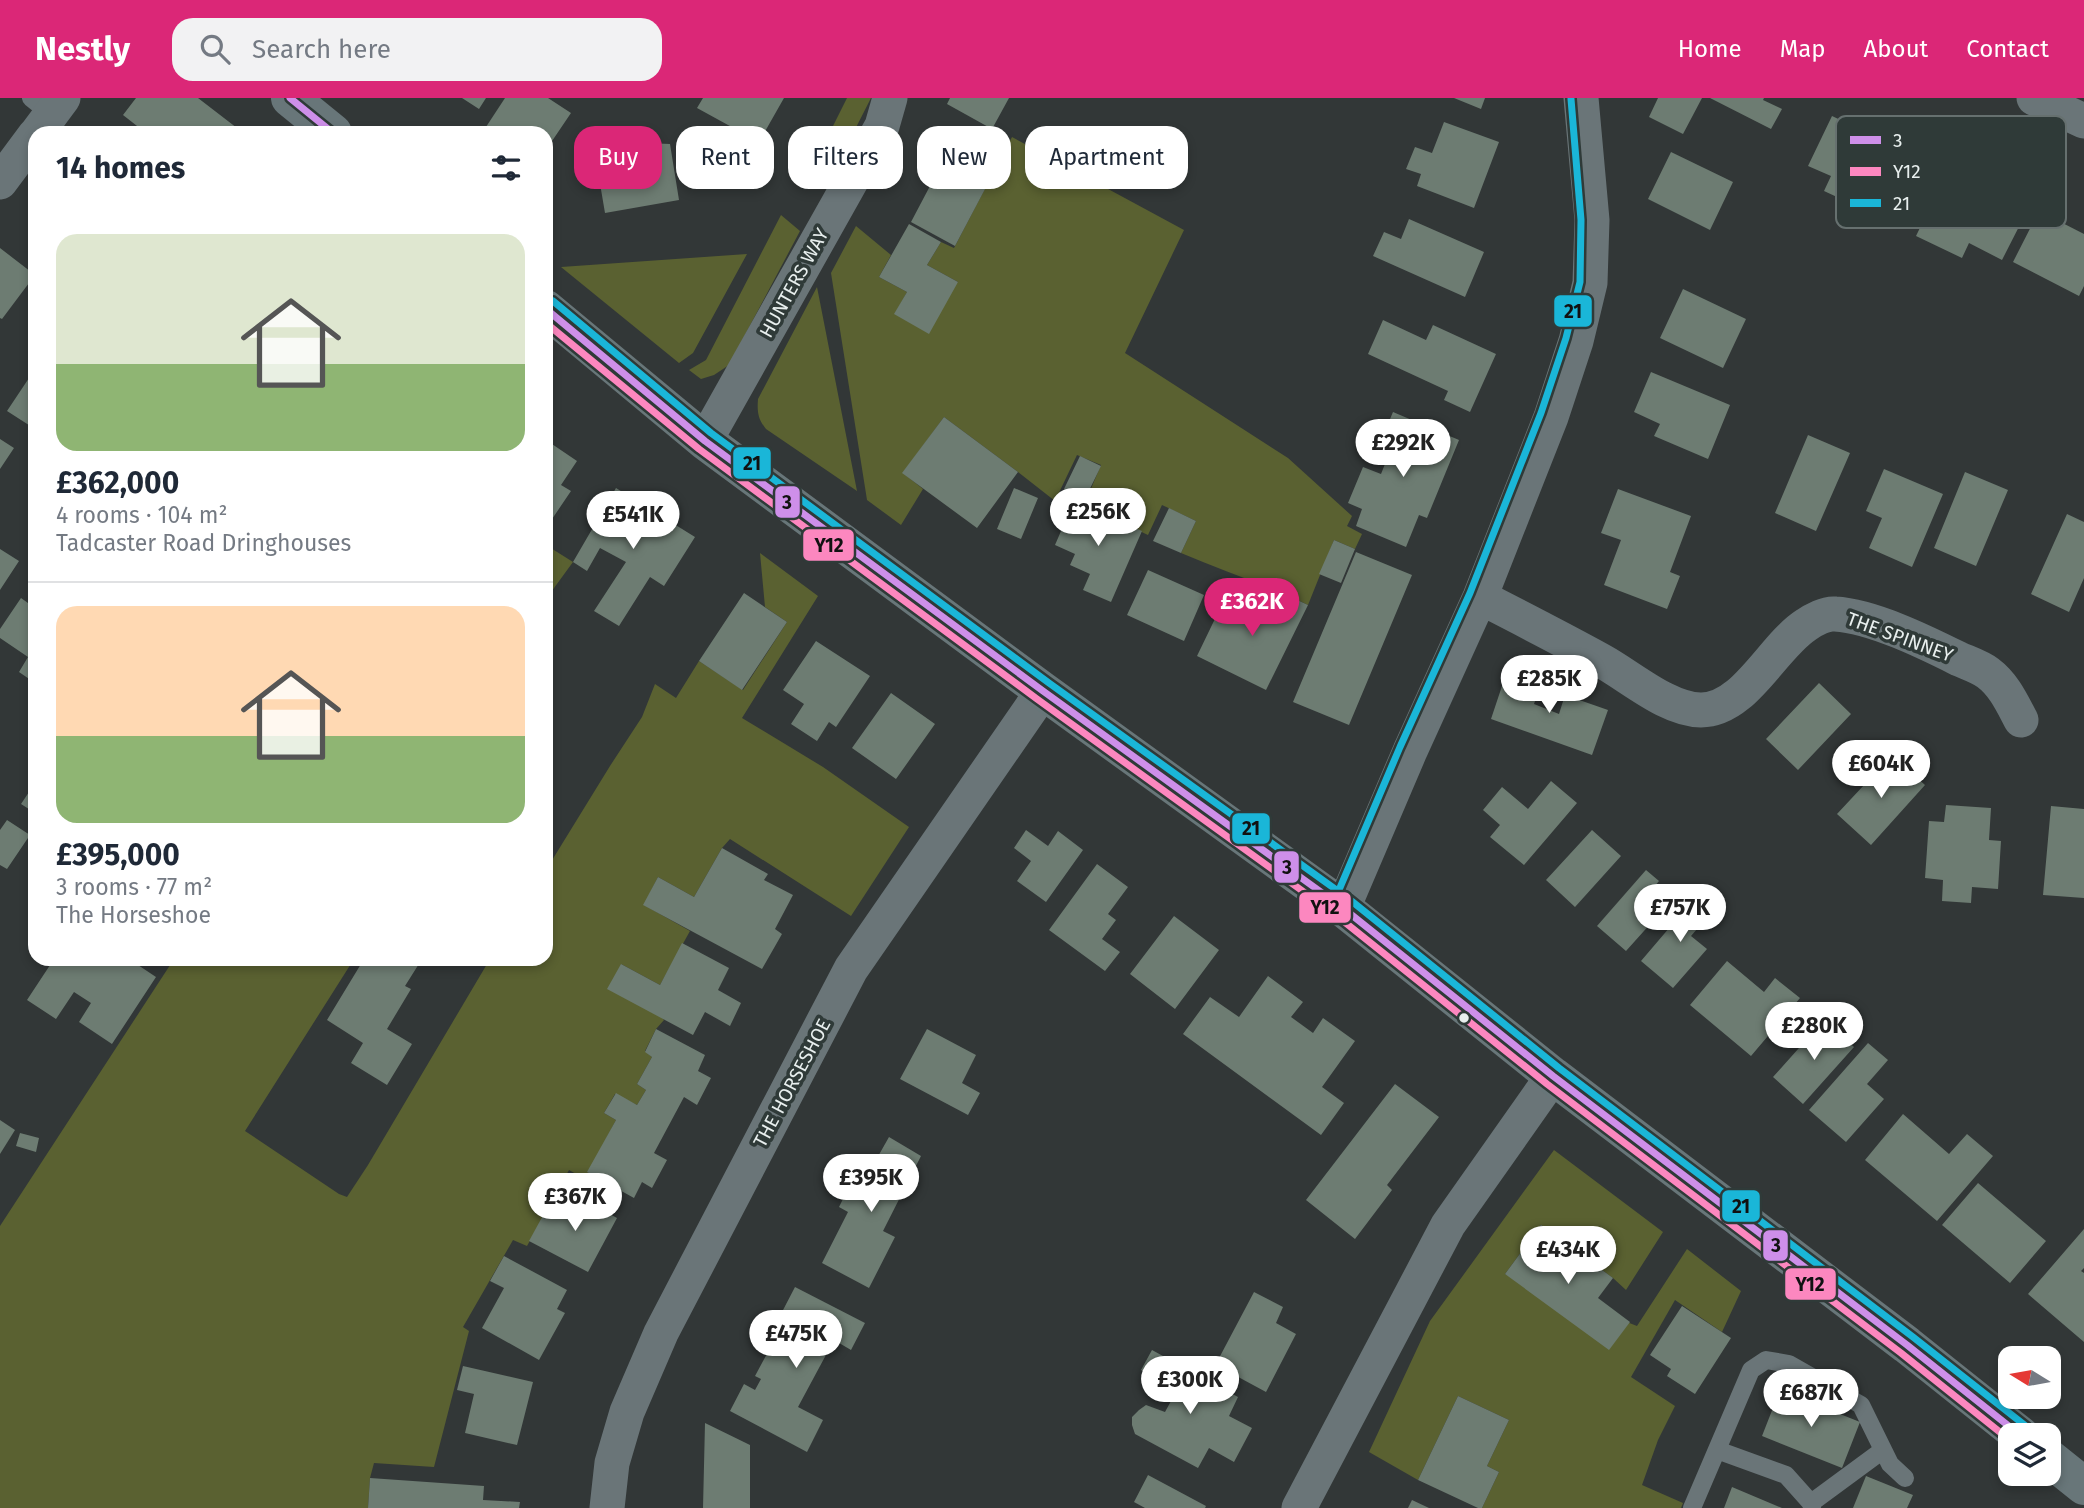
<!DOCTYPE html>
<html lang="en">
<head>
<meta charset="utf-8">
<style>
	body { margin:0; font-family:"Fira Sans",sans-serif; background:#f2f2f3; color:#1f2937; height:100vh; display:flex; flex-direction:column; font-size:26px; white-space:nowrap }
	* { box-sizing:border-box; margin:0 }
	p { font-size:23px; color:#747a83 }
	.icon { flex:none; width:38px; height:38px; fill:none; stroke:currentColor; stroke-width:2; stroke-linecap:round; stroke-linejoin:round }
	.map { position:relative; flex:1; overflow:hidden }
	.side { position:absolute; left:28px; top:28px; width:525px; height:840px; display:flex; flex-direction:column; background:#fff; border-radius:21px; box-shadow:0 4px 10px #0003 }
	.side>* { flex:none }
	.guide { position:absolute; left:574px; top:28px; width:665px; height:63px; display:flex; gap:14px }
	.needle { width:46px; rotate:281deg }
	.tools { position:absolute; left:1998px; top:1248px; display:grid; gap:14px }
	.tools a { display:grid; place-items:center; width:63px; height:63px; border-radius:14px; background:#fff; box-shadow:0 4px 10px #0003; font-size:35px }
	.price { position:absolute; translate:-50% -60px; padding:0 16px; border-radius:24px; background:#fff; color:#222; font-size:23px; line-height:46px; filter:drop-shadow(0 2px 4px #0008) }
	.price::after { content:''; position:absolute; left:50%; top:42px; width:21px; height:16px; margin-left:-10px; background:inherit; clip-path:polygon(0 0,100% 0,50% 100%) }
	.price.active { background:#db2777; color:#fff }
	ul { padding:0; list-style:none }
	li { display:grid; align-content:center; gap:14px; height:371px; padding:0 28px }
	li+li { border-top:2px solid #e0e1e3 }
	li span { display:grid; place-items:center; height:217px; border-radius:21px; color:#555 }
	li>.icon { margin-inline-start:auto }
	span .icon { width:126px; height:126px; fill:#fffc; stroke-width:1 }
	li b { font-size:30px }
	h2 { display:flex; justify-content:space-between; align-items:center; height:84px; padding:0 28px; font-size:30px }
	.tag { padding:0 24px; border-radius:21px; background:#fff; box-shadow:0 4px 10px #0003; font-size:24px; line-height:63px }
	.tag.active { background:#db2777; color:#fff }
	header { display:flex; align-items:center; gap:42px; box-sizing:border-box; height:98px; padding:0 35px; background:#db2777; color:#fff }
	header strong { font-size:33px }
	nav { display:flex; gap:38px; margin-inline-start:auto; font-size:24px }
	.search { width:490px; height:63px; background:#f2f2f3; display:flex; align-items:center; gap:18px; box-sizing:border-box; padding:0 24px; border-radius:21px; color:#747a83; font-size:26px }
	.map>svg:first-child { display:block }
</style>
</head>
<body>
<header>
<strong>Nestly</strong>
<div class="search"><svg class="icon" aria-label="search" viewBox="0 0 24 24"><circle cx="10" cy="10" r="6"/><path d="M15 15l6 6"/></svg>Search here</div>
<nav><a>Home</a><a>Map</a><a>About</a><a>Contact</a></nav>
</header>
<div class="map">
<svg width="2084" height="1410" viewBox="0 0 2084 1410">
	<rect width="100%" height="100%" fill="#323737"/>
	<!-- green -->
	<path fill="#5a6131" d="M 847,0 L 871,0 L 840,61 L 822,50 Z
		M 1012,39 L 1184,132 L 1125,255 L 1288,360 L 1352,418 L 1347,428 L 1362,436 L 1355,451 L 1334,442 L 1308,507 C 1267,487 1223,473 1181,455 L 1196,423 L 1162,407 L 1148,437 L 1084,407 L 1101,367 L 1077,357 L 1055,403 L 1018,374 L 944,319 L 903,375 L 923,391 L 901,427 L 867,402 L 831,175 L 856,128 L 891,157 L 879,179 L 907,194 L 895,216 L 958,184 L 927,167 L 941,144 L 954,150 Z
		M 781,117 L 800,133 L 729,267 L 714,277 L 701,281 L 689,272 L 706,262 Z
		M 747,156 L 693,255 L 679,265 L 561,169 Z
		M 817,189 L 857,393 L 766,331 C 758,321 757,314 758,301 Z
		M 546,447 L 573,464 L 546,501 Z
		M 760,455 L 818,498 L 742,620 L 823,669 L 909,729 L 851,818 L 730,741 L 722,750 L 694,799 L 658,779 L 644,807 L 690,833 L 660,887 L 621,866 L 664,922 L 656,931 L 645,953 L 652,959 L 637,986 L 646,992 L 637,1007 L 615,996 L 604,1015 L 616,1022 L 585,1081 L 569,1072 L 527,1148 L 513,1142 L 463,1229 L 469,1233 L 434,1369 L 374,1365 L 370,1380 L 368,1410 L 0,1410 L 0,1128 L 174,861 L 354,861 L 245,1033 L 339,1096 L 347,1099 L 368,1067 L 490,861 L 546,861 L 546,772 L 610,668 L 642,619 L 655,586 L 676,600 L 699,563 L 743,592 L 787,524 L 765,509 Z
		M 1554,1052 L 1663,1134 L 1626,1192 L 1613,1180 L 1541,1127 L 1505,1176 L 1637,1228 L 1687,1151 L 1741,1193 L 1722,1234 L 1675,1202 L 1631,1279 L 1675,1308 L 1658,1342 L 1642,1387 L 1683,1405 L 1681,1410 L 1482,1410 L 1499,1374 L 1487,1368 L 1509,1322 L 1458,1298 L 1418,1382 L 1369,1354 L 1430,1223 Z"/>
	<!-- building -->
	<path fill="#6d7c72" d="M 136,0 L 198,0 L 237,30 L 233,35 L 146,35 L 123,17 Z
		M 462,0 L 486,0 L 479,11 Z
		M 505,0 L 548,0 L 571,15 L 550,46 L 546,43 L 546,35 L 531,33 L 530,35 L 488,35 L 484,32 Z
		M 703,0 L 784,0 L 759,44 L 697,10 Z
		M 950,0 L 1009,0 L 992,31 L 947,6 Z
		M 1454,0 L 1485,0 L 1481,11 Z
		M 1658,0 L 1702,0 L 1683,36 L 1649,19 Z
		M 1710,0 L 1764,0 L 1763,2 L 1782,11 L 1771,31 Z
		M 1832,18 L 1936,67 L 1913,116 L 1857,90 L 1850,105 L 1824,93 L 1831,78 L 1808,68 Z
		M 1444,24 L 1499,44 L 1474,110 L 1417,88 L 1421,76 L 1406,71 L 1415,49 L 1432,55 Z
		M 959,33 L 1003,57 L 955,148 L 911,124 Z
		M 646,45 L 670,46 L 679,102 L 605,115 L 596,62 L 646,54 Z
		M 1671,54 L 1733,84 L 1710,132 L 1648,101 Z
		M 1948,72 L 2028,111 L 2002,162 L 1969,145 L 1962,160 L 1916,138 Z
		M 2039,113 L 2084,136 L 2084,188 L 2079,198 L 2013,164 Z
		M 1409,121 L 1484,154 L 1465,199 L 1373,158 L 1384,134 L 1401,141 Z
		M 909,126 L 941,144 L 927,167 L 958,184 L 929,236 L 894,216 L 907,194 L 879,179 Z
		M 0,150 L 35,177 L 2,221 L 0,220 Z
		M 1683,191 L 1746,221 L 1723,270 L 1660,240 Z
		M 1383,222 L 1426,242 L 1433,227 L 1496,256 L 1470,314 L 1444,302 L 1448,293 L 1368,256 Z
		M 35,271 L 35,331 L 7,313 Z
		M 1651,274 L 1730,307 L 1708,361 L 1654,338 L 1660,326 L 1634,314 Z
		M 1393,314 L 1459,342 L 1427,420 L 1419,417 L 1406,449 L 1356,428 L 1362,411 L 1348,405 L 1363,369 L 1381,376 L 1389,356 L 1377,352 Z
		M 944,319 L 1018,374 L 977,430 L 902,375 Z
		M 1808,337 L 1850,355 L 1816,433 L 1775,415 Z
		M 0,341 L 14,350 L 0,371 Z
		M 546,342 L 577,363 L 561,387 L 571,393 L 548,427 L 546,425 Z
		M 1080,358 L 1101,368 L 1085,401 L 1064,391 Z
		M 1884,371 L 1943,396 L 1912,469 L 1869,450 L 1882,420 L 1866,413 Z
		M 1965,374 L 2008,392 L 1976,468 L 1934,450 Z
		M 616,390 L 695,439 L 664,488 L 650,479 L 619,528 L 594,513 L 626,464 L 600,450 L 587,473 L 573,464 Z
		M 1014,390 L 1038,400 L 1021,441 L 997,431 Z
		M 1618,391 L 1691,418 L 1670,474 L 1680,478 L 1667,511 L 1604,487 L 1621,442 L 1601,435 Z
		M 1074,403 L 1142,433 L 1111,504 L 1083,492 L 1090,476 L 1070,467 L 1075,456 L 1055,447 Z
		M 1169,410 L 1196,423 L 1181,455 L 1153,443 Z
		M 2067,416 L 2084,424 L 2084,480 L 2069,514 L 2031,496 Z
		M 1334,442 L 1355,451 L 1341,485 L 1319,476 Z
		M 0,451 L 19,463 L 0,492 Z
		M 1356,454 L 1412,477 L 1349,627 L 1293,604 Z
		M 1148,472 L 1204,497 L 1184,543 L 1127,517 Z
		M 1278,493 L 1308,507 L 1266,592 L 1197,558 L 1226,498 L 1266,518 Z
		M 744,495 L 787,524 L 742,592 L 699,563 Z
		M 21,500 L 35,510 L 35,585 L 19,574 L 28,559 L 0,540 L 0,531 Z
		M 816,543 L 870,578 L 836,629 L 829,624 L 817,643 L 791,626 L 804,606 L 783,592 Z
		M 1524,569 L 1544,577 L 1534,606 L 1559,616 L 1565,597 L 1608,612 L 1592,657 L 1491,621 L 1504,582 L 1517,587 Z
		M 1819,585 L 1851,616 L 1798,672 L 1766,641 Z
		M 891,595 L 935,626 L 896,681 L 852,650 Z
		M 1892,657 L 1925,687 L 1871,747 L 1837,716 Z
		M 1551,683 L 1577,705 L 1524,767 L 1490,739 L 1500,727 L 1483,712 L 1502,689 L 1528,711 Z
		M 35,685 L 35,715 L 21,706 Z
		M 1946,707 L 1991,710 L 1989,742 L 2001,743 L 1998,791 L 1972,789 L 1971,805 L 1942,803 L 1943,782 L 1925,780 L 1929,723 L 1944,724 Z
		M 2051,708 L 2084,711 L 2084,800 L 2043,797 Z
		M 7,722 L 30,737 L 7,771 L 0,767 L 0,732 Z
		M 1026,732 L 1048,748 L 1058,733 L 1083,752 L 1046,804 L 1017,783 L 1031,763 L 1014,750 Z
		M 1592,732 L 1621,758 L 1575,809 L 1546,782 Z
		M 722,750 L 768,776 L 764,782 L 793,797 L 775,831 L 782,836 L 762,871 L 643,807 L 658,779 L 694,799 Z
		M 1097,766 L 1128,789 L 1108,816 L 1116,822 L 1102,841 L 1120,854 L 1105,873 L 1049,832 Z
		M 1646,772 L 1659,783 L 1645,800 L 1661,814 L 1626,853 L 1597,828 Z
		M 1699,795 L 1715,810 L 1691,838 L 1707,851 L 1673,890 L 1641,863 Z
		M 1174,818 L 1219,852 L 1175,911 L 1130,876 Z
		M 682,845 L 729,870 L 718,892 L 741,905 L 730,928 L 705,914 L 693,937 L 607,891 L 621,866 L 660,887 Z
		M 54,861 L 129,861 L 156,879 L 112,946 L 79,924 L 91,905 L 74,894 L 56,921 L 27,902 Z
		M 364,861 L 422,861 L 405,888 L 411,891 L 387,931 L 412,946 L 387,987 L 351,965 L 363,945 L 327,922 Z
		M 1727,863 L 1764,894 L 1775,880 L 1800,900 L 1751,958 L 1690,907 Z
		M 1268,878 L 1303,904 L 1291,919 L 1313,935 L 1323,920 L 1355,943 L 1322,989 L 1344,1005 L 1321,1037 L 1183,936 L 1210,899 L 1239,919 Z
		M 1824,922 L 1854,949 L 1803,1006 L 1773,979 Z
		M 656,931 L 705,957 L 698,973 L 711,980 L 697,1007 L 684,999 L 654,1055 L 667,1062 L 652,1090 L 642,1084 L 634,1100 L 587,1074 L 616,1022 L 604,1015 L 616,995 L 637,1007 L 646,992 L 637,986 L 652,959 L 645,954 Z
		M 927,931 L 976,957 L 962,985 L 980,995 L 968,1017 L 900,981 Z
		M 1868,945 L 1888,962 L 1867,986 L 1884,1001 L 1846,1044 L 1809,1012 Z
		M 1395,986 L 1439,1019 L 1387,1087 L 1392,1092 L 1355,1141 L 1306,1102 Z
		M 1903,1016 L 1949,1056 L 1967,1036 L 1993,1058 L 1937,1123 L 1865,1062 Z
		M 0,1022 L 15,1032 L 0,1056 Z
		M 20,1035 L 39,1040 L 36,1054 L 16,1048 Z
		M 889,1039 L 921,1058 L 883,1133 L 895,1139 L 869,1190 L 822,1165 L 848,1114 L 839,1109 L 850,1087 L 863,1064 L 872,1069 Z
		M 1978,1085 L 2046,1143 L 2010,1185 L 1942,1127 Z
		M 575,1097 L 617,1120 L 588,1174 L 529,1143 L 546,1112 L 563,1121 Z
		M 1541,1127 L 1613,1180 L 1598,1200 L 1630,1224 L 1609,1252 L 1505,1176 Z
		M 2084,1131 L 2084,1170 L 2081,1173 L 2084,1175 L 2084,1244 L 2028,1196 Z
		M 504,1158 L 567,1192 L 557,1211 L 565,1215 L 539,1262 L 482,1230 L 504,1190 L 490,1183 Z
		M 795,1189 L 865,1225 L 851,1252 L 834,1242 L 798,1309 L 823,1322 L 807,1354 L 730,1313 L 744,1286 L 755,1292 L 761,1281 L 755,1278 L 769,1252 L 776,1256 L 794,1220 L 782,1214 Z
		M 1254,1194 L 1283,1209 L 1276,1225 L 1296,1236 L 1266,1294 L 1229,1274 L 1231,1270 L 1218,1262 Z
		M 1682,1208 L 1731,1240 L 1695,1296 L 1667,1278 L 1671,1271 L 1650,1257 Z
		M 1152,1252 L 1238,1299 L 1229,1318 L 1252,1330 L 1234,1364 L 1209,1350 L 1198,1370 L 1135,1336 L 1132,1327 L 1132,1319 L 1139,1312 L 1146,1307 L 1165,1314 L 1177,1292 L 1141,1272 Z
		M 463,1268 L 533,1284 L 517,1347 L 465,1335 L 474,1296 L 457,1292 Z
		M 1780,1292 L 1860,1324 L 1842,1370 L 1762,1338 Z
		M 1458,1298 L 1509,1322 L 1487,1368 L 1499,1374 L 1482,1410 L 1478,1410 L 1418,1382 Z
		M 705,1325 L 750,1347 L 750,1410 L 703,1410 Z
		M 1148,1377 L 1206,1408 L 1205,1410 L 1145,1410 L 1134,1404 Z
		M 1866,1378 L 1913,1397 L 1907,1410 L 1853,1410 Z
		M 370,1380 L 484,1388 L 483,1402 L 520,1404 L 519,1410 L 368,1410 Z
		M 1732,1389 L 1782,1410 L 1724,1410 Z
		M 1412,1402 L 1429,1410 L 1408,1410 Z"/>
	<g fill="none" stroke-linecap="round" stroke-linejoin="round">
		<!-- service -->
		<path stroke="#6a7578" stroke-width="18" d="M 31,0 L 51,16
			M 1717,1352 L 1786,1377 L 1811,1405 L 1812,1410
			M 1811,1405 L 1883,1352
			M 1692,1410 L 1751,1272 L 1766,1262 L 1789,1266 L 1861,1307 L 1890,1366 L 1905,1380"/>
		<!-- minor -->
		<path stroke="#6a7578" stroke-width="35" d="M 2034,0 L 2084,23
			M 37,35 L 63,0
			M 0,84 L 35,37
			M 705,343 L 882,28 L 890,0
			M 1480,499 C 1521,520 1562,541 1602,563 C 1631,579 1668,612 1701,612 C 1745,612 1772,549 1806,527 C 1813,522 1826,515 1835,516 C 1872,518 1925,544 1959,561 C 1968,565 1980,569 1988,575 C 2004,587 2012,605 2021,622
			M 1343,810 L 1410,653 L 1480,499 L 1551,319 L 1576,243 L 1590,185 L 1592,122 L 1581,0
			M 607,1410 L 612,1365 L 627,1314 L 661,1235 L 851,871 L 1043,593
			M 1299,1410 L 1448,1127 L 1553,978"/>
		<!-- primary -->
		<path stroke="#687679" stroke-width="38" d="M 290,0 L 333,35
			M 546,211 L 705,343 L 1043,593 L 1343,810 L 1553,978 L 1907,1247 L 2020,1337
			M 2049,1360 L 2084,1388"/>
		<defs>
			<path id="bus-1" d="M 290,0 L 333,35
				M 546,211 L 705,343 L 1043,593 L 1343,810 L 1553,978 L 1907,1247 L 2020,1337"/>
			<path id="bus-2" d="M 546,225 L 699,351 L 1037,601 L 1337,818 L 1547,986 L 1901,1255 L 2011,1343"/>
			<path id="bus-3" d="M 553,203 L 711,335 L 1049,585 L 1349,801 L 1559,970 L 1913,1239 L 2027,1329
				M 1333,806 L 1400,649 L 1470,495 L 1541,315 L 1566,240 L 1580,184 L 1581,122 L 1571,1"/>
		</defs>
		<!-- bus-1 casing -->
		<use href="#bus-1" stroke="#2f3a38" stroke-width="12"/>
		<!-- bus-2 casing -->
		<use href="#bus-2" stroke="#2f3a38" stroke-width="12"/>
		<!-- bus-3 casing -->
		<use href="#bus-3" stroke="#2f3a38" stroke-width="12"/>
		<!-- bus-1 -->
		<use href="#bus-1" stroke="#ce8fe9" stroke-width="7"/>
		<!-- bus-2 -->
		<use href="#bus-2" stroke="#fc87bf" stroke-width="7"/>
		<!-- bus-3 -->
		<use href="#bus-3" stroke="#1ab6d8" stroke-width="7"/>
	</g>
	<!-- markers -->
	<circle fill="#e8efee" stroke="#2f3a38" stroke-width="2.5" cx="1464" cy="920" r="6"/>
	<g text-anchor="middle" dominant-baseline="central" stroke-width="7" stroke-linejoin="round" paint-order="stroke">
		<!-- street labels -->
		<g font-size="19" fill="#e8efee" stroke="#2f3a38">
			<text transform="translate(794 185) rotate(-61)">HUNTERS WAY</text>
			<text transform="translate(1900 539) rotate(20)">THE SPINNEY</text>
			<text transform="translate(792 985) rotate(-62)">THE HORSESHOE</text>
		</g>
	</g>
	<!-- legend -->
	<rect x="1836" y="18" width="230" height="112" rx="10" fill="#2f3a38" stroke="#66706f" stroke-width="2"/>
	<rect x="1850" y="38" width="31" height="8" fill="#ce8fe9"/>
	<rect x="1850" y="69" width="31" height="9" fill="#fc87bf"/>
	<rect x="1850" y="101" width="31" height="8" fill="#1ab6d8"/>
	<g font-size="19" fill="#e8efee">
		<text x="1893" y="49">3</text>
		<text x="1893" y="80">Y12</text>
		<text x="1893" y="112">21</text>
	</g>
	<g stroke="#2f3a38" stroke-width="2.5">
		<rect x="1553" y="196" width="40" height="34" rx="7" fill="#1ab6d8"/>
		<rect x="732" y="348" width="40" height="34" rx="7" fill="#1ab6d8"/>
		<rect x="774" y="387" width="27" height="34" rx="7" fill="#ce8fe9"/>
		<rect x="802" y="430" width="53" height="34" rx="7" fill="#fc87bf"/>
		<rect x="1231" y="714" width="40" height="33" rx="7" fill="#1ab6d8"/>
		<rect x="1273" y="752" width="27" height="34" rx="7" fill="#ce8fe9"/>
		<rect x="1298" y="793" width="54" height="33" rx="7" fill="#fc87bf"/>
		<rect x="1721" y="1091" width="40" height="34" rx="7" fill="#1ab6d8"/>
		<rect x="1762" y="1131" width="27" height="33" rx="7" fill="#ce8fe9"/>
		<rect x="1784" y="1169" width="53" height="34" rx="7" fill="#fc87bf"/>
	</g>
	<g font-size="19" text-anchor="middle" font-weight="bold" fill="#111">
		<text x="1573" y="220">21</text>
		<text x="752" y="372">21</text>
		<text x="787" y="411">3</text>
		<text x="829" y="454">Y12</text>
		<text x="1251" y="737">21</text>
		<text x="1287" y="776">3</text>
		<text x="1325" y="816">Y12</text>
		<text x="1741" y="1115">21</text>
		<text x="1776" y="1154">3</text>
		<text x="1810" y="1193">Y12</text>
	</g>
</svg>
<div class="tools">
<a><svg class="needle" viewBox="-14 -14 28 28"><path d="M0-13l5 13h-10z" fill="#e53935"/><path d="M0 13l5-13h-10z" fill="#747a83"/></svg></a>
<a><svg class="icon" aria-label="layers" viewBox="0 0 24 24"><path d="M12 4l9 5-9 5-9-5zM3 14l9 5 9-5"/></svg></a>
</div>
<b class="price" style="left:1403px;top:381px">£292K</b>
<b class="price" style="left:1098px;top:450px">£256K</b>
<b class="price" style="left:633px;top:453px">£541K</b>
<b class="price active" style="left:1252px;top:540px">£362K</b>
<b class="price" style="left:1549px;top:617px">£285K</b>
<b class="price" style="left:1881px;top:702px">£604K</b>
<b class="price" style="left:1680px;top:846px">£757K</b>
<b class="price" style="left:1814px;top:964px">£280K</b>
<b class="price" style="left:871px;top:1116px">£395K</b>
<b class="price" style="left:575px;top:1135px">£367K</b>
<b class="price" style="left:1568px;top:1188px">£434K</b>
<b class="price" style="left:796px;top:1272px">£475K</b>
<b class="price" style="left:1190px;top:1318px">£300K</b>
<b class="price" style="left:1811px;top:1331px">£687K</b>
<div class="guide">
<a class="tag active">Buy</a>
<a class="tag">Rent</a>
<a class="tag">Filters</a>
<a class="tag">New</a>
<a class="tag">Apartment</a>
</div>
<section class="side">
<h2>14 homes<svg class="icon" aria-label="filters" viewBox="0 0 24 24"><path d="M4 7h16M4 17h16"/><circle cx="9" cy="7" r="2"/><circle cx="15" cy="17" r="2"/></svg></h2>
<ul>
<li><span style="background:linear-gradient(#dfe7d0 60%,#8fb573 0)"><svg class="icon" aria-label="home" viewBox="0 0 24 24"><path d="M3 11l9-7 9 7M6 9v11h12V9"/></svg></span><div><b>£362,000</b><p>4 rooms · 104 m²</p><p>Tadcaster Road Dringhouses</p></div></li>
<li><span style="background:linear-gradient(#ffd9b3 60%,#8fb573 0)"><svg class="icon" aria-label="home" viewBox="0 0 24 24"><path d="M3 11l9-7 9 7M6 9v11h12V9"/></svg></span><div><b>£395,000</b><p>3 rooms · 77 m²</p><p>The Horseshoe</p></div></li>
</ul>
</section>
</div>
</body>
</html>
